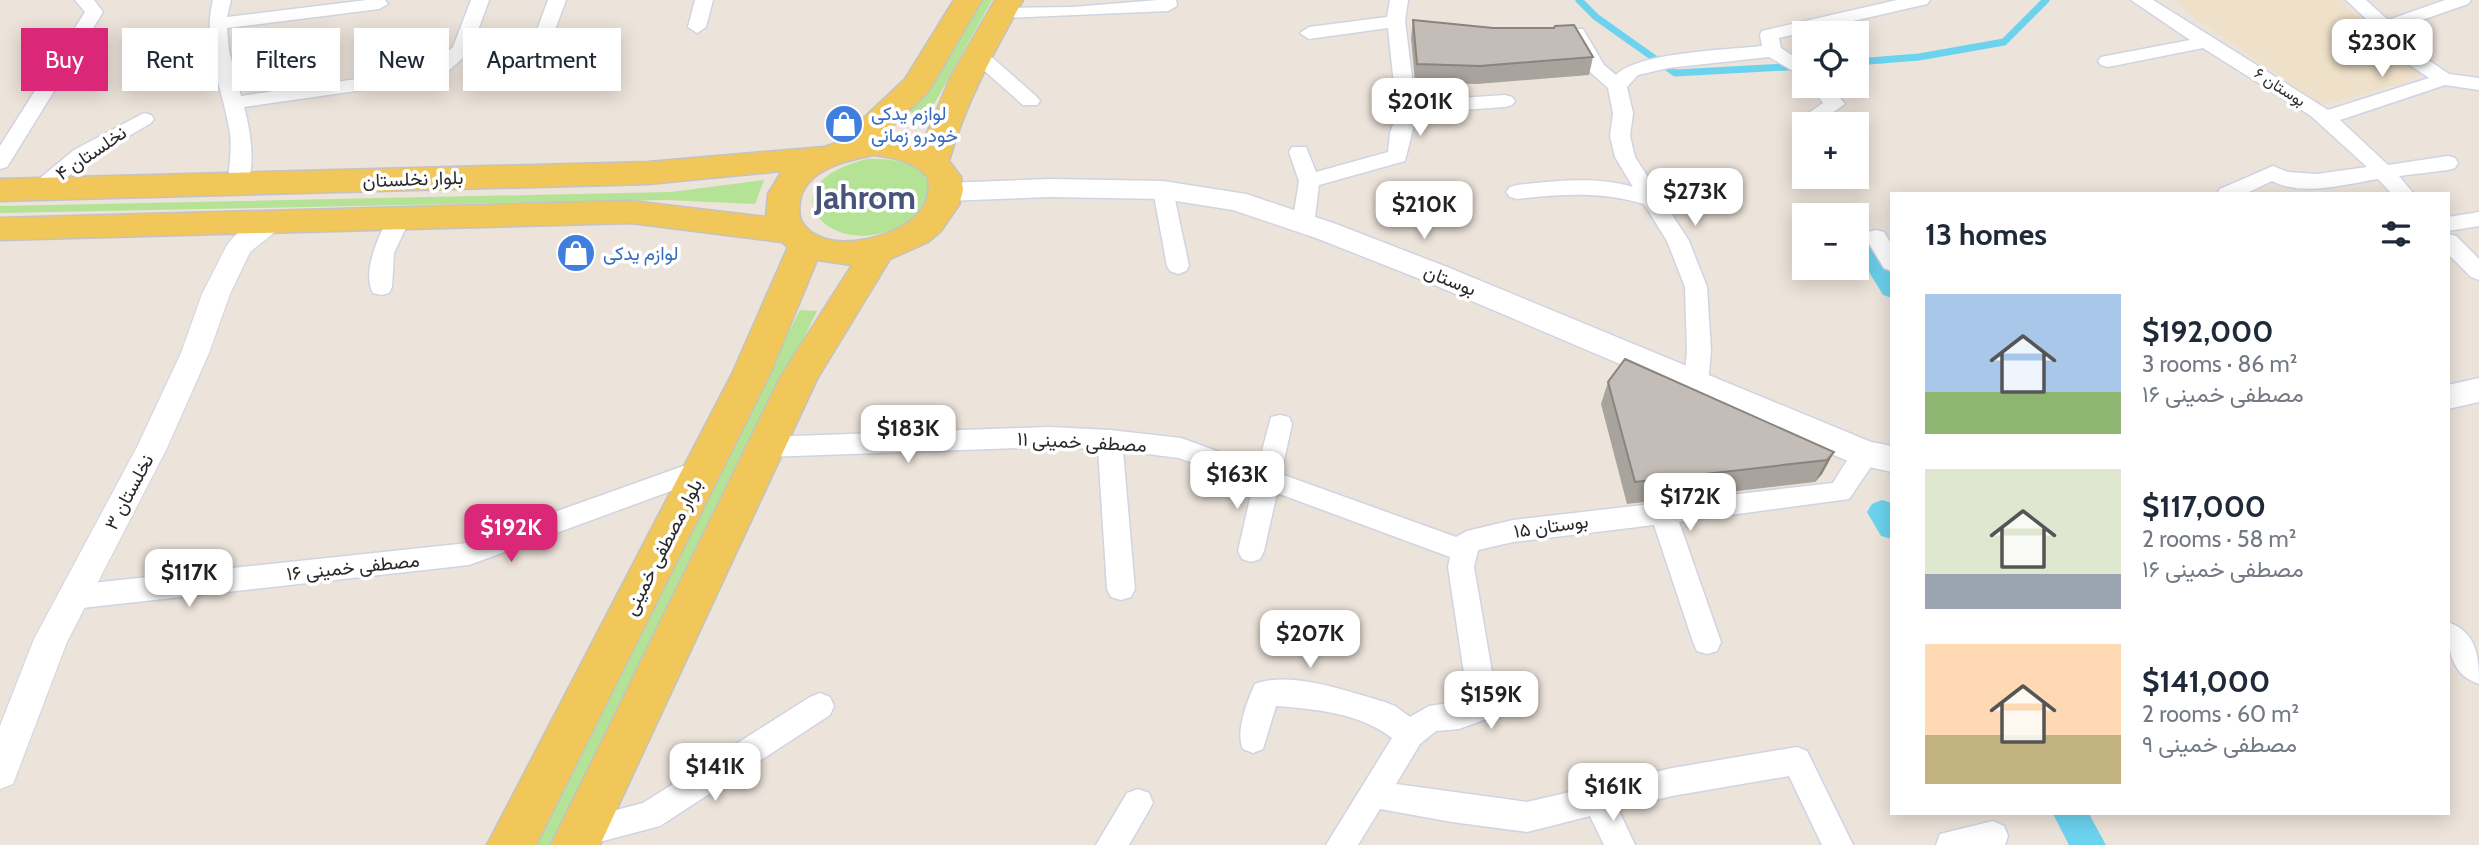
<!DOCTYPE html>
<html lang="en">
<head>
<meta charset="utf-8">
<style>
	body { margin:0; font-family:Cabin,Vazirmatn,sans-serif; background:#f6f6f7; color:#1f2937; height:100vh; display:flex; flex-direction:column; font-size:26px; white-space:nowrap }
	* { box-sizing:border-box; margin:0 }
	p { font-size:23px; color:#747a83 }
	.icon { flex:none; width:38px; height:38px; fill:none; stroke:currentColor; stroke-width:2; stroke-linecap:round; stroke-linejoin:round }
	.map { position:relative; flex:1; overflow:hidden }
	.panel { position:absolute; left:1890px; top:192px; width:560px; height:623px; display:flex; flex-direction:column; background:#fff; border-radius:0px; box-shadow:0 4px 18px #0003 }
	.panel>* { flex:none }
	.banner { position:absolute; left:21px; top:28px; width:665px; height:63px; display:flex; gap:14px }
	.fabs { position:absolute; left:1792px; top:21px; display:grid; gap:14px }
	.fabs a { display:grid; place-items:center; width:77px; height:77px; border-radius:0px; background:#fff; box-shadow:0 4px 18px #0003; font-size:35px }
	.price { position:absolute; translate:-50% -60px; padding:0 16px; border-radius:14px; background:#fff; color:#222; font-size:23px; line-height:46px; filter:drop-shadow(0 2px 4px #0008) }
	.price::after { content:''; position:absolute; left:50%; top:42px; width:21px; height:16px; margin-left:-10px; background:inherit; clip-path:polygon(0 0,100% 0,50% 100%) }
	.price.active { background:#db2777; color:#fff }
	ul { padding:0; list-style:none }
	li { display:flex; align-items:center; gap:21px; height:175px; padding:0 35px }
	li span { display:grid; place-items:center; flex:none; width:196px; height:140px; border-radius:0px; color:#555 }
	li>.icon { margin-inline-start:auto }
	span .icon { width:84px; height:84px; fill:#fffc; stroke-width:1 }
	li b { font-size:30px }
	h2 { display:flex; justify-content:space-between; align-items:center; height:84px; padding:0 35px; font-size:30px }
	.chip { padding:0 24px; border-radius:0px; background:#fff; box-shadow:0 4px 18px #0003; font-size:24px; line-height:63px }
	.chip.active { background:#db2777; color:#fff }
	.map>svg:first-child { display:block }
</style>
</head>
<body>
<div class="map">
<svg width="2479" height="845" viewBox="0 0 2479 845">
	<rect width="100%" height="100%" fill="#ece3da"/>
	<!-- education -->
	<path fill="#eee0c9" d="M 2177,0 L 2340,0 L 2391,52 L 2420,71 L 2418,76 L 2397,86 L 2391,86 L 2331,103 L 2320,103 L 2196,19 Z"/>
	<!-- green -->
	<path fill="#b4e396" d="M 976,0 L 992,0 L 928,115 L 907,112 Z
		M 867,159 C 889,158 934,162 928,194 C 926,203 921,210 914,216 C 845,274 751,188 867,159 Z
		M 764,180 L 755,204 L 667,200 L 0,213 L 0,206 L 671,192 Z
		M 800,310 L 817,311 L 553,845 L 532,845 Z"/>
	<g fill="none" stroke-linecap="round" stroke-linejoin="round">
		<!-- stream -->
		<path stroke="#6cd3ef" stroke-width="7" d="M 1579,0 L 1596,17 L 1675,73 L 1804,66
			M 1857,62 L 1919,57 L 2004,42 L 2046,0"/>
		<!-- canal -->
		<path fill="#6cd3ef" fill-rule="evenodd" d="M 1857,227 L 1868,229 L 1892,268 L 1892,298 L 1883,295 L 1857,252 Z
			M 1882,500 L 1892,503 L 1892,539 L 1881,536 L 1867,512 L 1872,504 Z
			M 2053,814 L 2089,814 L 2106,845 L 2069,845 Z"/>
		<defs>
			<path id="minor" d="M 75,0 L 94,0 L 103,12 L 7,167 L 0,169 L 0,146 L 85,12 Z
				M 213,0 L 231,0 L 227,17 L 367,0 L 385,0 L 388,4 L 379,9 L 227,28 L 229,51 L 241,96 L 404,72 L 432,65 L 453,47 L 471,0 L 489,0 L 473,44 L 537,30 L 548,0 L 566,0 L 552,38 L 464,57 L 446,73 L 405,84 L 244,107 C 250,128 257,169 245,188 L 231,188 L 228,183 C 229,167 232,150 230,133 C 223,87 201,47 213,0 Z
				M 695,0 L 713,0 L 706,27 L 697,33 L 688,27 Z
				M 1158,0 L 1176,0 L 1177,6 L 1168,11 L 1002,18 L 993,13 L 1002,8 L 1073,7 Z
				M 1390,0 L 1408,0 L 1405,21 L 1415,101 L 1505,95 L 1512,97 L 1515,101 L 1512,105 L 1505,107 L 1417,113 L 1405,161 L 1319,185 L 1314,225 L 1311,230 L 1303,232 L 1295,230 L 1292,225 L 1299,181 L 1289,152 L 1292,147 L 1306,147 L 1316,172 L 1388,152 L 1390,133 L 1397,113 L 1388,28 L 1309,39 L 1300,33 L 1309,27 L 1387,17 Z
				M 1897,0 L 1930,0 L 1927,4 L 1779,38 L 1781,48 L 1804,63 L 1804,77 L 1769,57 L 1668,68 L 1638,75 L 1627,87 L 1633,113 L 1630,136 L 1635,157 L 1689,241 L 1707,287 L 1711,351 L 1708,383 L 1704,389 L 1696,392 L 1688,389 L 1684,383 L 1687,351 L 1685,287 L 1667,241 L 1644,204 C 1601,191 1561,194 1517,199 L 1510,197 L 1506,192 L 1510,187 L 1517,185 C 1555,181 1596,176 1633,187 L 1615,157 L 1610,136 L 1613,113 L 1608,88 L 1590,72 L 1567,33 L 1569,29 L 1583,29 L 1604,65 L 1616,75 C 1638,52 1728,50 1762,46 L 1760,35 L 1762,31 Z
				M 2131,0 L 2153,0 L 2328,110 L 2429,78 L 2392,53 L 2378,30 L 2346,0 L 2366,0 L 2388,20 L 2445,0 L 2471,0 L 2468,4 L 2396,29 L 2406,45 L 2449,74 L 2479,78 L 2479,90 L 2445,85 L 2340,120 L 2388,165 L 2448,156 L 2455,158 L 2458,163 L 2455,168 L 2448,170 L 2399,176 L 2414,194 L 2392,194 L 2378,179 C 2346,184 2302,197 2272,181 L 2245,194 L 2217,194 L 2220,189 L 2273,166 L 2288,172 L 2317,174 L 2367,167 L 2311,116 L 2203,48 L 2108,67 L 2101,65 L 2098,61 L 2101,57 L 2190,40 Z
				M 978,49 L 985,51 L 1037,97 L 1040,101 L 1037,105 L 1023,105 L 971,59 L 969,55 L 971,51 Z
				M 1810,86 L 1830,86 L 1845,104 L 1816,124 L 1804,124 L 1804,127 L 1797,121 L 1823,103 Z
				M 144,113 L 151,115 L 154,119 L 151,123 L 88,160 L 47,194 L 33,194 L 30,189 L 33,184 L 74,150 Z
				M 1163,183 L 1170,185 L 1173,190 L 1189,266 L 1186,271 L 1178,274 L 1170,271 L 1167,266 L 1153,190 L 1156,185 Z
				M 399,212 L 407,214 L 410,219 L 394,253 L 392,287 L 389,293 L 381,295 L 373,293 C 361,272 380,232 391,214 Z
				M 2479,212 L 2479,226 L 2448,231 L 2448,217 Z
				M 1876,230 L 1884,232 L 1892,245 L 1892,271 L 1884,268 L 1865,237 L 1868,232 Z
				M 2448,234 L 2456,236 L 2479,259 L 2479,280 L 2471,277 L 2448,254 Z
				M 1280,415 L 1289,417 L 1292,424 L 1281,474 L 1456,537 L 1467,531 L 1513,520 L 1833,483 C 1844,467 1854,441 1876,448 L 1879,455 L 1849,499 L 1679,522 L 1721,642 L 1717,651 L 1707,654 L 1697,651 L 1693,642 L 1654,525 L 1513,542 L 1478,550 L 1474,567 L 1498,707 L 1494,716 L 1459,729 L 1436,731 L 1420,744 L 1396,784 L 1527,802 L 1672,768 L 1797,747 L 1807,751 L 1853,845 L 1822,845 L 1789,776 L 1672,796 L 1618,809 L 1635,845 L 1604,845 L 1590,816 L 1527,832 L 1452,822 L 1380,809 L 1358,845 L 1326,845 L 1392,738 C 1360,713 1315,709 1276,706 L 1263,749 L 1253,753 L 1243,749 C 1235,732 1247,701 1255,684 C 1292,670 1349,692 1385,702 L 1395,706 L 1410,717 L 1429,706 L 1468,700 L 1448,567 L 1450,557 L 1277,493 L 1264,551 L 1260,559 L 1251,562 L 1242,559 L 1238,551 L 1253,485 L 1179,458 L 1123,451 L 1135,589 L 1131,597 L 1121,600 L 1111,597 L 1107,589 L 1098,449 L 1049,447 L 766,457 L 757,454 L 754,447 L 757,440 L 766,437 L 1049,427 L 1110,430 L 1181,438 L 1258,466 L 1271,417 Z
				M 703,459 L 712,462 L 716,469 L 712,476 L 469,565 L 73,609 L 63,605 L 59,597 L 63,589 L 73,585 L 468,543 Z
				M 2448,622 C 2478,633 2479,658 2479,684 C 2450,674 2448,649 2448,622 Z
				M 820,693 L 830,697 L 834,706 L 830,715 L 660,826 L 588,845 L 570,842 L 566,832 L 570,822 L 643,803 L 810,697 Z
				M 1138,789 L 1149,793 L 1153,803 L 1129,845 L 1096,845 L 1127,793 Z
				M 1993,821 L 2004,826 L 2008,836 L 2005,845 L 1936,845 L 1940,834 Z"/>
			<path id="tertiary" d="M 271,213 L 280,216 L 284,222 L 280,228 L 250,252 L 230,294 L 209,353 L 167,448 L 67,642 L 13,784 L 0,789 L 0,726 L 34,639 L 137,447 L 181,353 L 202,294 L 226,247 C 234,233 255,218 271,213 Z"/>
			<path id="secondary" d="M 1050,179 L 1163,181 L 1246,194 L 1336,224 L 1447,267 L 1871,442 L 1892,446 L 1892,472 L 1855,464 L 1425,281 L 1316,238 L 1233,210 L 1163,199 L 1050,197 L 946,201 L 936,199 L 932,192 L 936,185 L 946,183 Z
				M 2479,378 L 2479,402 L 2448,409 L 2448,385 Z"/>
			<path id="primary" d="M 954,0 L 982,0 L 928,92 L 882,136 L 922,145 L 950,78 L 995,0 L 1023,0 C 994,52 965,103 949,161 L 961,177 L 963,190 L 959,205 L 941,231 L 928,242 L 890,259 L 817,379 L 600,845 L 551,845 L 781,376 L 852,265 L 817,260 L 770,374 L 536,845 L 487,845 L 732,374 L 788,247 L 782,242 L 631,223 L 0,240 L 0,218 L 631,201 L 766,217 L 768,194 L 782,171 L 648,184 L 0,201 L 0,179 L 648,162 L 824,147 L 837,143 L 905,79 ZM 874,155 C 894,158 915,161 928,178 C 931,196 925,209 911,220 C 887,240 822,255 802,222 C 798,216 799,208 800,201 C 805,169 848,160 874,155 Z"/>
		</defs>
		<!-- minor casing -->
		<use href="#minor" stroke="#d0d4e2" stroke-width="3"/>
		<!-- tertiary casing -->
		<use href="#tertiary" stroke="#d0d4e2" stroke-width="2"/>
		<!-- secondary casing -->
		<use href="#secondary" stroke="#d0d4e2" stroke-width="3"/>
		<!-- primary casing -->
		<use href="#primary" stroke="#c3c3c3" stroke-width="3"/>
		<!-- minor -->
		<use href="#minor" fill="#fff" fill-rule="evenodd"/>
		<!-- tertiary -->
		<use href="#tertiary" fill="#fff" fill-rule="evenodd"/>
		<!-- secondary -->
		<use href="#secondary" fill="#fff" fill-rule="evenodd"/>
		<!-- primary -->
		<use href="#primary" fill="#f2c759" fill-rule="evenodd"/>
	</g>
	<!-- wall -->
	<path fill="#a9a39d" d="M 1413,20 L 1493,28 L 1554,28 L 1593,57 L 1589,75 L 1477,84 L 1415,82 L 1411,38 Z
		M 1608,382 L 1834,452 L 1822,474 L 1815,482 L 1627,504 L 1601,404 Z"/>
	<!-- shaded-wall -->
	<path fill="#898480" d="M 1834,452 L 1822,474 L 1815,482 L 1827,460 Z"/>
	<!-- building -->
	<path fill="#c4bdb7" stroke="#898480" stroke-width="2" d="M 1413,20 L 1493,28 L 1554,28 L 1555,26 L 1574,25 L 1593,57 L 1480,66 L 1417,64 Z
		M 1625,359 L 1834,452 L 1827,460 L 1635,482 L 1608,382 Z"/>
	<!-- icons -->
	<defs>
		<symbol id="shop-disc" viewBox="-11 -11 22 22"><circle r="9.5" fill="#3f7fe0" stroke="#fff"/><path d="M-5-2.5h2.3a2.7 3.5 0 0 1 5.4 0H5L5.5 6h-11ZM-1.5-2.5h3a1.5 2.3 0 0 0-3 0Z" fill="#fff"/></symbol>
	</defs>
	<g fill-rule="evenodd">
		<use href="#shop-disc" x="822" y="102" width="44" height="44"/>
		<use href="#shop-disc" x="554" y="231" width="44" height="44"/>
	</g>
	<g text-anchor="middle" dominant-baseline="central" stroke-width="7" stroke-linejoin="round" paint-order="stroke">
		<!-- far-street labels -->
		<g font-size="16" fill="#292929" stroke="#fff">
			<text transform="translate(2280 87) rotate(33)">بوستان ۶</text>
		</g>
		<!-- shop labels -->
		<g font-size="19" fill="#366cbe" stroke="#fff" text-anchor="start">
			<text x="871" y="113">لوازم یدکی<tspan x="871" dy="22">خودرو زمانی</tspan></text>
			<text x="603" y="253">لوازم یدکی</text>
		</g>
		<!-- street labels -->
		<g font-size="19" fill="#292929" stroke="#fff">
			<text transform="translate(91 153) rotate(-34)">نخلستان ۴</text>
			<text transform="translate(413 179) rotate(-2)">بلوار نخلستان</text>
			<text transform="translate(1450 280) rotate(22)">بوستان</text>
			<text transform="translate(1082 442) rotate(3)">مصطفی خمینی ۱۱</text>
			<text transform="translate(129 492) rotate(-62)">نخلستان ۳</text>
			<text transform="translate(1551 526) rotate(-8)">بوستان ۱۵</text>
			<text transform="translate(663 547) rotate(-63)">بلوار مصطفی خمینی</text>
			<text transform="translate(353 567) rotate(-6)">مصطفی خمینی ۱۶</text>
		</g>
		<!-- town labels -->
		<g font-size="33" font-weight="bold" fill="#49547a" stroke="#fff">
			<text x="865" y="197">Jahrom</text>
		</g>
	</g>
</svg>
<div class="fabs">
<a><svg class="icon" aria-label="locate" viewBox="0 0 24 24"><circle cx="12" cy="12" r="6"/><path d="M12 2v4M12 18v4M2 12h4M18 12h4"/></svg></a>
<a>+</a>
<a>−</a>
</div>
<b class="price" style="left:2382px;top:79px">$230K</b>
<b class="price" style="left:1420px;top:138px">$201K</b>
<b class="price" style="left:1695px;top:228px">$273K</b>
<b class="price" style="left:1424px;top:241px">$210K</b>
<b class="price" style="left:908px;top:465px">$183K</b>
<b class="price" style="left:1237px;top:511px">$163K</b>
<b class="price" style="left:1690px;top:533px">$172K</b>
<b class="price active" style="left:511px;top:564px">$192K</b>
<b class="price" style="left:189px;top:609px">$117K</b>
<b class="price" style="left:1310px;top:670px">$207K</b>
<b class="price" style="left:1491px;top:731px">$159K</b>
<b class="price" style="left:715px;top:803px">$141K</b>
<b class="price" style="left:1613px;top:823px">$161K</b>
<div class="banner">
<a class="chip active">Buy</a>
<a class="chip">Rent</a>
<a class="chip">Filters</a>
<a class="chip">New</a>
<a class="chip">Apartment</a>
</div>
<section class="panel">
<h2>13 homes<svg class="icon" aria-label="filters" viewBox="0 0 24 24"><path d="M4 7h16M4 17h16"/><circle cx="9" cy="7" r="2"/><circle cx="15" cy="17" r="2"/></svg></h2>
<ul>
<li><span style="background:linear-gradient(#a9c7e8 70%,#8fb573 0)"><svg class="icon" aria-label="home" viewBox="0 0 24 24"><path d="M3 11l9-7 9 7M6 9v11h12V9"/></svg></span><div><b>$192,000</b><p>3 rooms · 86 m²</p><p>مصطفی خمینی ۱۶</p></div></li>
<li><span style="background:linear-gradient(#dfe7d0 75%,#9aa5b1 0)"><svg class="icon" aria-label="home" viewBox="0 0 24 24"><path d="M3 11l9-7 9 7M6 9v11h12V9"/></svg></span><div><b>$117,000</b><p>2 rooms · 58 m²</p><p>مصطفی خمینی ۱۶</p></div></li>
<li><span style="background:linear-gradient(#ffd9b3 65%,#c2b280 0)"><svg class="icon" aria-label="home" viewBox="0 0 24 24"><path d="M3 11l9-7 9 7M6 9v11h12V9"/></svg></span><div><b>$141,000</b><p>2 rooms · 60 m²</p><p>مصطفی خمینی ۹</p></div></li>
</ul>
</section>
</div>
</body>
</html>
